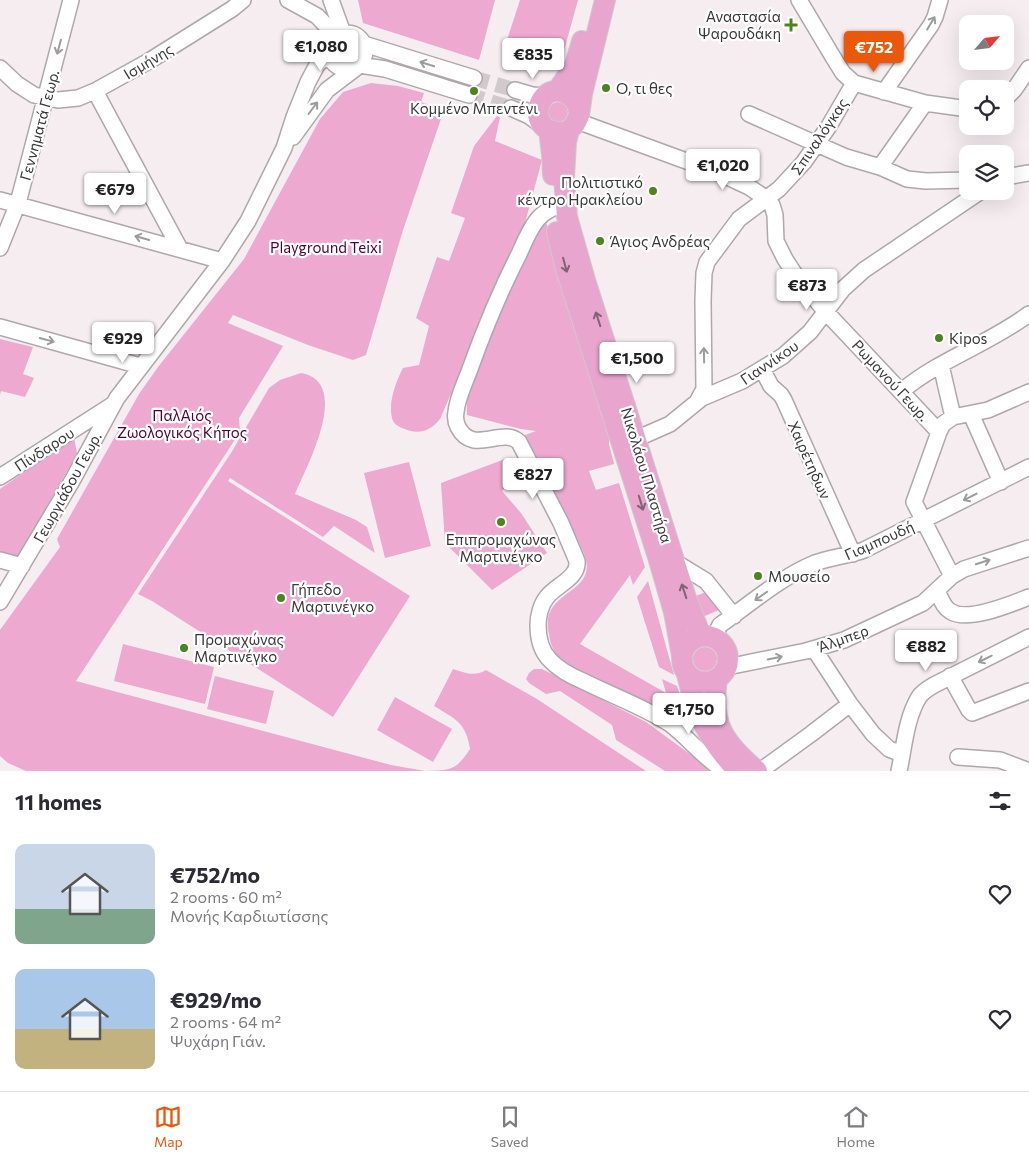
<!DOCTYPE html>
<html lang="en">
<head>
<meta charset="utf-8">
<style>
	body { margin:0; font-family:Commissioner,sans-serif; background:#f7f7f7; color:#2b2b33; height:100vh; display:flex; flex-direction:column; font-size:19px; white-space:nowrap }
	* { box-sizing:border-box; margin:0 }
	p { font-size:16px; color:#7c7c81 }
	.icon { flex:none; width:28px; height:28px; fill:none; stroke:currentColor; stroke-width:2; stroke-linecap:round; stroke-linejoin:round }
	.map { position:relative; height:771px; overflow:hidden }
	.details { display:flex; flex-direction:column; background:#fff; flex:1 }
	.details>* { flex:none }
	.needle { width:32px; rotate:62deg }
	.fabs { position:absolute; left:959px; top:15px; display:grid; gap:10px }
	.fabs a { display:grid; place-items:center; width:55px; height:55px; border-radius:10px; background:#fff; box-shadow:0 5px 20px #0002; font-size:25px }
	.price { position:absolute; translate:-50% -42px; padding:0 11px; border-radius:5px; background:#fff; color:#222; font-size:16px; line-height:32px; filter:drop-shadow(0 1px 2px #0008) }
	.price::after { content:''; position:absolute; left:50%; top:30px; width:15px; height:11px; margin-left:-8px; background:inherit; clip-path:polygon(0 0,100% 0,50% 100%) }
	.price.selected { background:#ea580c; color:#fff }
	ul { padding:0; list-style:none }
	li { display:flex; align-items:center; gap:15px; height:125px; padding:0 15px }
	li span { display:grid; place-items:center; flex:none; width:140px; height:100px; border-radius:10px; color:#555 }
	li>.icon { margin-inline-start:auto }
	span .icon { width:60px; height:60px; fill:#fffc; stroke-width:1 }
	li b { font-size:21px }
	h2 { display:flex; justify-content:space-between; align-items:center; height:60px; padding:0 15px; font-size:21px }
	.dock { display:flex; justify-content:space-around; align-items:center; height:70px; border-top:1px solid #e1e1e2; background:#fff; font-size:14px; color:#7c7c81 }
	.dock a { display:grid; justify-items:center; gap:2px }
	.dock .selected { color:#ea580c }
	.map>svg:first-child { display:block }
</style>
</head>
<body>
<div class="map">
<svg width="1029" height="771" viewBox="0 0 1029 771">
	<rect width="100%" height="100%" fill="#f6edf1"/>
	<!-- green -->
	<path fill="#eda9d0" d="M 358,0 L 495,0 L 479,60 L 363,23 Z
		M 520,0 L 578,0 L 560,65 L 507,55 L 505,46 Z
		M339 52a8 8 0 1 1 16 0a8 8 0 1 1-16 0Z
		M 371,83 L 398,86 L 424,93 L 421,102 L 444,110 L 403,230 L 366,355 L 353,360 L 308,345 L 233,315 L 228,323 L 283,346 L 239,418 L 240,432 L 76,681 L 391,765 L 425,771 L 26,771 L 8,763 L 0,756 L 0,630 L 60,547 L 57,539 L 139,394 L 158,367 L 244,259 L 320,119 L 343,92 Z
		M548 112a10 10 0 1 1 20 0a10 10 0 1 1-20 0Z
		M 497,116 L 500,117 L 495,141 L 542,160 L 525,223 L 486,305 L 462,369 L 440,419 C 430,432 417,435 402,428 C 397,426 393,423 392,418 C 388,403 396,381 403,368 L 419,365 L 429,326 L 416,318 L 437,257 L 449,261 L 465,218 L 451,213 L 474,146 Z
		M 545,221 L 548,227 L 559,272 L 609,433 L 609,444 L 614,464 L 589,471 L 596,490 L 619,483 L 645,567 L 633,585 L 630,575 L 580,644 L 666,693 L 662,679 L 677,686 L 690,723 C 664,709 637,698 610,686 C 592,677 572,670 557,655 C 552,649 550,641 549,634 C 540,596 581,595 586,572 C 589,562 583,552 579,543 L 525,435 L 536,431 L 521,429 L 467,415 C 465,393 475,372 482,352 C 499,307 519,262 545,221 Z
		M 0,339 L 33,347 L 23,374 L 34,378 L 25,397 L 1,391 L 0,395 Z
		M 301,373 C 353,382 306,468 295,494 L 356,520 L 367,527 L 375,553 L 334,526 L 323,537 L 230,478 L 228,481 L 410,596 L 333,717 L 152,601 L 138,594 L 231,453 L 269,388 L 280,380 Z
		M 74,437 L 77,454 L 17,558 L 0,554 L 0,489 Z
		M 505,459 L 515,478 L 502,491 L 521,513 L 547,553 L 492,590 L 445,543 L 441,483 Z
		M 409,462 L 431,546 L 385,558 L 364,473 Z
		M 648,581 L 674,675 L 659,667 L 637,597 Z
		M 706,592 L 721,609 L 705,616 L 702,615 L 693,597 Z
		M 123,644 L 214,667 L 205,704 L 114,681 Z
		M693 659a12 12 0 1 1 24 0a12 12 0 1 1-24 0Z
		M 453,669 C 465,673 475,677 486,670 L 537,699 L 646,771 L 427,771 C 452,770 456,770 470,749 C 466,722 455,719 434,706 Z
		M 534,669 L 542,669 L 646,722 L 694,757 L 709,771 L 665,771 L 616,740 L 612,725 L 560,691 L 546,694 L 529,683 L 526,679 L 529,673 Z
		M 215,676 L 274,691 L 266,724 L 207,709 Z
		M 395,697 L 452,729 L 433,762 L 377,730 Z"/>
	<g fill="none" stroke-linecap="round" stroke-linejoin="round">
		<!-- minor-tunnel -->
		<path stroke="#d1c9cc" stroke-width="15" stroke-dasharray="15 8" stroke-linecap="butt" d="M 474,78 L 515,90
			M 469,95 L 511,108"/>
		<defs>
			<path id="minor" d="M 288,0 L 317,16 L 336,36
				M 331,0 L 343,33
				M 799,0 L 833,57 L 843,73 L 854,83 L 925,103 L 968,109
				M329 51a18 18 0 1 1 36 0a18 18 0 1 1-36 0Z
				M 364,44 L 474,78
				M 360,65 L 385,69 L 469,95
				M 0,68 L 17,84 L 34,95 L 58,100 L 78,98 L 95,91 L 149,61 L 232,9 L 243,0
				M 515,90 L 532,95 L 545,96
				M 95,91 L 180,249
				M 884,92 L 931,25 L 935,17 L 940,0
				M 1005,99 L 1014,90 L 1029,68
				M 511,108 L 529,116 L 544,127
				M 749,114 L 846,157 L 880,167 L 907,179 L 926,181 L 968,180
				M 577,121 L 719,173 L 749,187 L 767,199 L 772,205 L 775,215 L 776,241 L 785,259 L 794,273 L 825,311 L 939,432
				M 293,137 L 327,90 L 356,68
				M 880,167 L 925,103
				M 1005,177 L 1029,173
				M 0,200 L 222,261
				M 566,203 C 555,207 544,211 537,220 C 529,230 524,243 519,254 C 500,291 484,330 470,369 C 465,383 457,398 456,412 C 455,417 456,423 458,427 C 473,456 502,426 519,442 L 561,523 L 577,561 C 579,578 556,585 547,597 C 541,604 538,616 538,625 C 538,638 541,651 550,660 C 559,670 573,677 585,682 C 613,696 644,707 670,724 C 689,738 704,759 725,771
				M 0,248 L 18,203 L 71,0
				M 0,327 L 140,366
				M 941,365 L 953,417 L 943,424 L 939,432 L 914,502 L 952,576
				M 762,369 L 771,386 L 781,395 L 784,400 L 853,554
				M 902,391 C 940,359 989,344 1029,314
				M 697,402 L 704,389 L 703,301 L 704,273 L 707,262 L 739,219 L 779,189 L 804,162 L 829,126 L 854,83
				M 971,414 L 1001,482
				M 953,417 L 988,410 L 1029,392
				M 636,439 L 670,424 L 702,398 L 742,381 L 783,356 L 810,332 L 843,289 L 864,270 L 981,191
				M 0,477 L 112,405
				M 0,560 L 22,566
				M 675,562 L 706,581 L 734,616
				M 937,591 C 941,598 943,607 950,611 C 967,623 1011,604 1029,597
				M 0,602 L 72,481 L 117,398 L 222,261 L 248,221 L 284,148 L 294,117 L 308,82 L 317,65 L 329,54
				M 716,638 L 717,631 L 720,625 C 750,604 781,577 815,563 C 831,557 848,556 864,550 L 1029,467
				M 814,649 L 850,704 L 873,734 L 889,749 L 902,754
				M 727,667 L 806,651 L 844,640 L 923,603 L 952,576 L 964,569 L 1029,548
				M 950,676 L 969,710 L 972,713 L 1029,691
				M 958,757 L 1000,760 L 1029,771
				M 760,771 L 811,734 L 850,704
				M 899,771 C 904,748 906,718 919,697 C 922,692 929,688 934,685 L 1029,637"/>
			<path id="major" d="M 605,0 L 582,94 L 579,116 L 575,124 L 569,130 L 566,142 L 564,178 L 567,217 L 585,280 L 686,598 L 701,636
				M 557,91 L 575,65 L 582,41
				M 549,130 L 552,155 L 553,175
				M 560,132 C 524,132 537,80 566,93 C 574,97 578,103 579,112
				M 557,232 L 566,269 L 658,557 L 674,612 L 682,656
				M682 659a23 23 0 1 1 46 0a23 23 0 1 1-46 0Z
				M 687,674 C 696,714 709,741 738,771
				M 717,679 C 710,724 724,743 757,771"/>
		</defs>
		<!-- minor casing -->
		<use href="#minor" stroke="#afa7ab" stroke-width="18"/>
		<!-- major casing -->
		<use href="#major" stroke="#cccbcc" stroke-width="22"/>
		<!-- minor -->
		<use href="#minor" stroke="#fff" stroke-width="15"/>
		<!-- major -->
		<use href="#major" stroke="#e8a5ce" stroke-width="20"/>
	</g>
	<!-- one-way arrows -->
	<defs><path id="oneway-shaft" d="M-6 0H5M1.5-3L5.5 0L1.5 3" fill="none" stroke-width="1.6" stroke-linecap="round" stroke-linejoin="round" transform="scale(1.25)"/></defs>
	<g stroke="#9d9c9c">
		<use href="#oneway-shaft" transform="translate(931 23) rotate(-59)"/>
		<use href="#oneway-shaft" transform="translate(59 47) rotate(105)"/>
		<use href="#oneway-shaft" transform="translate(427 64) rotate(-163)"/>
		<use href="#oneway-shaft" transform="translate(313 108) rotate(-53)"/>
		<use href="#oneway-shaft" transform="translate(142 238) rotate(-164)"/>
		<use href="#oneway-shaft" transform="translate(47 340) rotate(15)"/>
		<use href="#oneway-shaft" transform="translate(704 355) rotate(-91)"/>
		<use href="#oneway-shaft" transform="translate(970 497) rotate(153)"/>
		<use href="#oneway-shaft" transform="translate(983 562) rotate(-18)"/>
		<use href="#oneway-shaft" transform="translate(761 596) rotate(145)"/>
		<use href="#oneway-shaft" transform="translate(775 658) rotate(-12)"/>
		<use href="#oneway-shaft" transform="translate(985 659) rotate(154)"/>
	</g>
	<g stroke="#806475">
		<use href="#oneway-shaft" transform="translate(565 265) rotate(75)"/>
		<use href="#oneway-shaft" transform="translate(598 319) rotate(-108)"/>
		<use href="#oneway-shaft" transform="translate(641 503) rotate(73)"/>
		<use href="#oneway-shaft" transform="translate(684 591) rotate(-108)"/>
	</g>
	<!-- markers -->
	<g fill="#4c841d" stroke="#fff" stroke-width="2">
		<path d="M788.5 17.5h5v5h5v5h-5v5h-5v-5h-5v-5h5z"/>
		<circle cx="606" cy="88" r="5"/>
		<circle cx="474" cy="91" r="5"/>
		<circle cx="653" cy="191" r="5"/>
		<circle cx="600" cy="241" r="5"/>
		<circle cx="939" cy="338" r="5"/>
		<circle cx="501" cy="522" r="5"/>
		<circle cx="758" cy="576" r="5"/>
		<circle cx="281" cy="598" r="5"/>
		<circle cx="184" cy="648" r="5"/>
	</g>
	<g text-anchor="middle" dominant-baseline="central" stroke-width="4.5" stroke-linejoin="round" paint-order="stroke">
		<!-- poi labels -->
		<g font-size="15" fill="#3b3839" stroke="#fff" text-anchor="start">
			<text x="781" y="16" text-anchor="end">Αναστασία<tspan x="781" dy="17">Ψαρουδάκη</tspan></text>
			<text x="616" y="88">Ό, τι θες</text>
			<text x="474" y="108" text-anchor="middle">Κομμένο Μπεντένι</text>
			<text x="643" y="182" text-anchor="end">Πολιτιστικό<tspan x="643" dy="17">κέντρο Ηρακλείου</tspan></text>
			<text x="610" y="241">Άγιος Ανδρέας</text>
			<text x="949" y="338">Kipos</text>
			<text x="501" y="539" text-anchor="middle">Επιπρομαχώνας<tspan x="501" dy="17">Μαρτινέγκο</tspan></text>
			<text x="768" y="576">Μουσείο</text>
			<text x="291" y="589">Γήπεδο<tspan x="291" dy="17">Μαρτινέγκο</tspan></text>
			<text x="194" y="639">Προμαχώνας<tspan x="194" dy="17">Μαρτινέγκο</tspan></text>
		</g>
		<!-- street labels -->
		<g font-size="15" fill="#3b3839" stroke="#fff">
			<text transform="translate(148 61) rotate(-31)">Ισμήνης</text>
			<text transform="translate(39 125) rotate(-75)">Γεννηματά Γεωρ.</text>
			<text transform="translate(819 136) rotate(-56)">Σπιναλόγκας</text>
			<text transform="translate(769 362) rotate(-34)">Γιαννίκου</text>
			<text transform="translate(891 380) rotate(47)">Ρωμανού Γεωρ.</text>
			<text transform="translate(44 449) rotate(-33)">Πίνδαρου</text>
			<text transform="translate(810 460) rotate(66)">Χαιρέτηδων</text>
			<text transform="translate(647 475) rotate(73)">Νικολάου Πλαστήρα</text>
			<text transform="translate(67 487) rotate(-61)">Γεωργιάδου Γεωρ.</text>
			<text transform="translate(879 540) rotate(-24)">Γιαμπουδή</text>
			<text transform="translate(843 638) rotate(-20)">Άλμπερ</text>
		</g>
		<!-- park labels -->
		<g font-size="15" fill="#4e0037" stroke="#fff">
			<text x="326" y="247">Playground Teixi</text>
			<text x="182" y="415">ΠαλΑιός<tspan x="182" dy="17">Ζωολογικός Κήπος</tspan></text>
		</g>
	</g>
</svg>
<div class="fabs">
<a><svg class="needle" viewBox="-14 -14 28 28"><path d="M0-13l5 13h-10z" fill="#e53935"/><path d="M0 13l5-13h-10z" fill="#7c7c81"/></svg></a>
<a><svg class="icon" aria-label="locate" viewBox="0 0 24 24"><circle cx="12" cy="12" r="6"/><path d="M12 2v4M12 18v4M2 12h4M18 12h4"/></svg></a>
<a><svg class="icon" aria-label="layers" viewBox="0 0 24 24"><path d="M12 4l9 5-9 5-9-5zM3 14l9 5 9-5"/></svg></a>
</div>
<b class="price" style="left:321px;top:72px">€1,080</b>
<b class="price selected" style="left:874px;top:73px">€752</b>
<b class="price" style="left:533px;top:80px">€835</b>
<b class="price" style="left:723px;top:191px">€1,020</b>
<b class="price" style="left:115px;top:215px">€679</b>
<b class="price" style="left:807px;top:311px">€873</b>
<b class="price" style="left:123px;top:364px">€929</b>
<b class="price" style="left:637px;top:384px">€1,500</b>
<b class="price" style="left:533px;top:500px">€827</b>
<b class="price" style="left:926px;top:672px">€882</b>
<b class="price" style="left:689px;top:735px">€1,750</b>
</div>
<section class="details">
<h2>11 homes<svg class="icon" aria-label="filters" viewBox="0 0 24 24"><path d="M4 7h16M4 17h16"/><circle cx="9" cy="7" r="2"/><circle cx="15" cy="17" r="2"/></svg></h2>
<ul>
<li><span style="background:linear-gradient(#c9d6e8 65%,#7fa58c 0)"><svg class="icon" aria-label="home" viewBox="0 0 24 24"><path d="M3 11l9-7 9 7M6 9v11h12V9"/></svg></span><div><b>€752/mo</b><p>2 rooms · 60 m²</p><p>Μονής Καρδιωτίσσης</p></div><svg class="icon" aria-label="heart" viewBox="0 0 24 24"><path d="M12 20l-8-8c-3-5 5-10 8-4 3-6 11-1 8 4z"/></svg></li>
<li><span style="background:linear-gradient(#a9c7e8 60%,#c2b280 0)"><svg class="icon" aria-label="home" viewBox="0 0 24 24"><path d="M3 11l9-7 9 7M6 9v11h12V9"/></svg></span><div><b>€929/mo</b><p>2 rooms · 64 m²</p><p>Ψυχάρη Γιάν.</p></div><svg class="icon" aria-label="heart" viewBox="0 0 24 24"><path d="M12 20l-8-8c-3-5 5-10 8-4 3-6 11-1 8 4z"/></svg></li>
</ul>
</section>
<nav class="dock">
<a class="selected"><svg class="icon" aria-label="map" viewBox="0 0 24 24"><path d="M3 6l6-2 6 2 6-2v14l-6 2-6-2-6 2zM9 4v14M15 6v14"/></svg>Map</a>
<a><svg class="icon" aria-label="saved" viewBox="0 0 24 24"><path d="M7 4h10v16l-5-4-5 4z"/></svg>Saved</a>
<a><svg class="icon" aria-label="home" viewBox="0 0 24 24"><path d="M3 11l9-7 9 7M6 9v11h12V9"/></svg>Home</a>
</nav>
</body>
</html>
